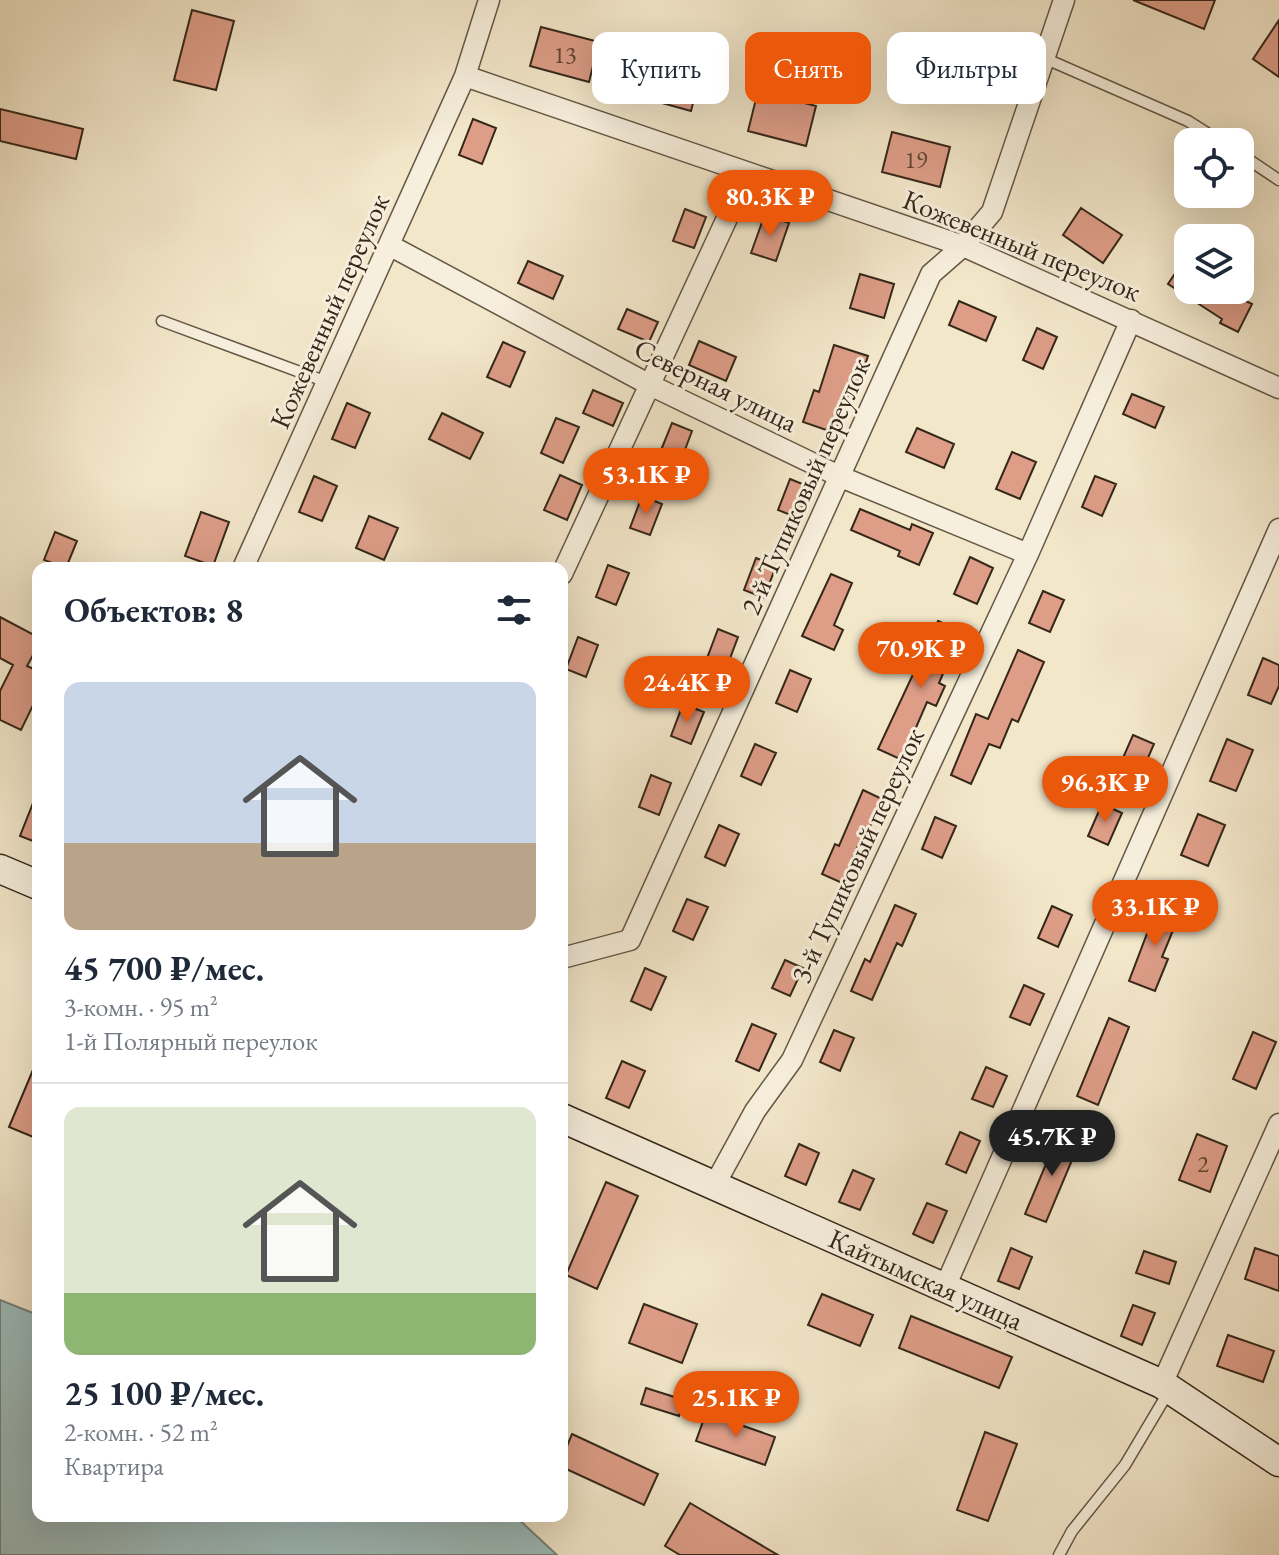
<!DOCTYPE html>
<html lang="ru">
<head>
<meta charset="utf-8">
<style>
	body { margin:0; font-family:"EB Garamond",serif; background:#f6f6f7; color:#1f2937; height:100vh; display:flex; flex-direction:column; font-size:30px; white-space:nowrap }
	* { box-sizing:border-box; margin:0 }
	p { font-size:26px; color:#747a83 }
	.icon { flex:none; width:44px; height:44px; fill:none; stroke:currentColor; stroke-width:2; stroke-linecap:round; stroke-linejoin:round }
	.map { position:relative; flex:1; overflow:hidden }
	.side { position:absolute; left:32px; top:562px; width:536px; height:960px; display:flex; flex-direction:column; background:#fff; border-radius:16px; box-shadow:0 8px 32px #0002 }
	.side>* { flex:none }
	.top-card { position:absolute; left:592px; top:32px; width:566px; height:72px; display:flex; gap:16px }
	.fabs { position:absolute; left:1174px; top:128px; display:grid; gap:16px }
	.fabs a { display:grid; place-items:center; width:80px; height:80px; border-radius:16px; background:#fff; box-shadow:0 8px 32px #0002; font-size:40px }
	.price { position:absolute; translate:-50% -68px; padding:0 18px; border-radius:28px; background:#ea580c; color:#fff; font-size:26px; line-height:52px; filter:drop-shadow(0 2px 4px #0008) }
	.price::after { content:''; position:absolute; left:50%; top:48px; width:24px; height:18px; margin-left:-12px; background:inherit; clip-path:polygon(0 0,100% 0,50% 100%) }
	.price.current { background:#222; color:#fff }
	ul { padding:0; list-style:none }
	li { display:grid; align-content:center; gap:16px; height:424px; padding:0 32px }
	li+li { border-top:2px solid #e0e1e3 }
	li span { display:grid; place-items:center; height:248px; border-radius:16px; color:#555 }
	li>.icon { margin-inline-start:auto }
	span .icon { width:144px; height:144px; fill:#fffc; stroke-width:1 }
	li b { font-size:34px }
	h2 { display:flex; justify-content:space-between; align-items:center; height:96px; padding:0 32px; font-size:34px }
	.chip { padding:0 28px; border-radius:16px; background:#fff; box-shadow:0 8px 32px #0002; font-size:28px; line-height:72px }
	.chip.current { background:#ea580c; color:#fff }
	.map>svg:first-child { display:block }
</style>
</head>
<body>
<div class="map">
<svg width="1279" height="1555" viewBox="0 0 1279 1555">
	<rect width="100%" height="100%" fill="#f3e7ca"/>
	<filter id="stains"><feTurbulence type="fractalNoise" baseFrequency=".0025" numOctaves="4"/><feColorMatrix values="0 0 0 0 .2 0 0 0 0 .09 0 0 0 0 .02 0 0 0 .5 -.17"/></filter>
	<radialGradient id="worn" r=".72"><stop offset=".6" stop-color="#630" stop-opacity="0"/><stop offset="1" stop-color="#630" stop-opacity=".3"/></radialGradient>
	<!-- water -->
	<path fill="#9ebebf" stroke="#74827d" stroke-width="2" d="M 0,1300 L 38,1315 L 38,1516 L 515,1516 L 557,1555 L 0,1555 Z"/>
	<!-- building -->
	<path fill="#dd9d87" stroke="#352719" stroke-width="2" d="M 1133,0 L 1215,0 L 1204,29 Z
		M 192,10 L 234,21 L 216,90 L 174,80 Z
		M 1279,20 L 1279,77 L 1253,59 Z
		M 541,27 L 599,42 L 589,82 L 530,66 Z
		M 643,56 L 701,71 L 691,111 L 633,95 Z
		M 758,91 L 816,106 L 806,146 L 748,131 Z
		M 0,109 L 83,129 L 76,159 L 0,141 Z
		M 473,119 L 496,128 L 482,164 L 459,155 Z
		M 892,132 L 950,147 L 940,187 L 882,172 Z
		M 1081,208 L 1122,235 L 1103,263 L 1063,235 Z
		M 685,209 L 706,217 L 694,248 L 673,241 Z
		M 765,214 L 789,223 L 776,261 L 751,253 Z
		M 1188,254 L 1188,290 L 1223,290 L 1252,304 L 1238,332 L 1220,323 L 1222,319 L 1168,284 Z
		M 528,261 L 563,276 L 553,299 L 518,283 Z
		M 860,274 L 894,284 L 884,318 L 850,308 Z
		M 959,301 L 996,317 L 986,341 L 949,325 Z
		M 627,309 L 658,322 L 649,342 L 618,329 Z
		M 1037,328 L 1057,337 L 1043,369 L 1023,360 Z
		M 699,341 L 736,357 L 726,381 L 689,365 Z
		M 503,342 L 525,352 L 510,387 L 487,377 Z
		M 834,345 L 868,356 L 857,390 L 851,387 L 835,433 L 803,422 L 814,390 L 819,392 Z
		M 593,390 L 623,403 L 613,426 L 583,413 Z
		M 1132,394 L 1164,407 L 1155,428 L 1123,414 Z
		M 347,403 L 370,413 L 355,448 L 332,439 Z
		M 442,413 L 483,433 L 470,459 L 429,439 Z
		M 556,418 L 579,427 L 563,463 L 541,453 Z
		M 672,423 L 692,431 L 680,463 L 659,455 Z
		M 917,428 L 954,444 L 944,468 L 906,452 Z
		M 1012,452 L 1036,462 L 1020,499 L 996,489 Z
		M 560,475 L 582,485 L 567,520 L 544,510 Z
		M 314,476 L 337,486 L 322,521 L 299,512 Z
		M 1095,476 L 1116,484 L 1102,516 L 1082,507 Z
		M 790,479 L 810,487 L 798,518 L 778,510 Z
		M 642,496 L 662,504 L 650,535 L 630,528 Z
		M 860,509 L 910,530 L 912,524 L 933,533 L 919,565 L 898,556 L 900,551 L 851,530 Z
		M 201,512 L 229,522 L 213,566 L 185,556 Z
		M 369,516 L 398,528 L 384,560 L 356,548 Z
		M 55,532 L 77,541 L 66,568 L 44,560 Z
		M 970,557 L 993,568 L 977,604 L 954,594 Z
		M 756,558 L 776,566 L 764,598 L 744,590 Z
		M 608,565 L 629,573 L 616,605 L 596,597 Z
		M 831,574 L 852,583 L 834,625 L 843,630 L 834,650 L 802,636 Z
		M 1043,591 L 1064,600 L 1050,632 L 1029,623 Z
		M 0,617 L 38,637 L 38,646 L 27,666 L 38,671 L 38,695 L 21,730 L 0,720 L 0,691 L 13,665 L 0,658 Z
		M 938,621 L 961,631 L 939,683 L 945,686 L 936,706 L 927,702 L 902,760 L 878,749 Z
		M 718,629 L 738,637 L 726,669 L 706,661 Z
		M 578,637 L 598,645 L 586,677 L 566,669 Z
		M 1018,650 L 1044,662 L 1018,722 L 1012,719 L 1000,748 L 989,744 L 971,784 L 951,775 L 976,714 L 988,719 Z
		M 1263,658 L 1279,665 L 1279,686 L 1271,704 L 1248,695 Z
		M 790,670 L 811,679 L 797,712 L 776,703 Z
		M 683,704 L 704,712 L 691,744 L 671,736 Z
		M 1133,735 L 1154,744 L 1140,776 L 1119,767 Z
		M 1227,739 L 1253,750 L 1236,791 L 1210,781 Z
		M 755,744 L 776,753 L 761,785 L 741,776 Z
		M 651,775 L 671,783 L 659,815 L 639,807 Z
		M 863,790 L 882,799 L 869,829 L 866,827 L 842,883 L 822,874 L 835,844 L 839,846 Z
		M 37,793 L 38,793 L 38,843 L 20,836 Z
		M 1102,804 L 1122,813 L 1108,845 L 1088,836 Z
		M 1198,814 L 1225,825 L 1208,866 L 1181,855 Z
		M 935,817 L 956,826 L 942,858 L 922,849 Z
		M 719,825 L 739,834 L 725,866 L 705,857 Z
		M 687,899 L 708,907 L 693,940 L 673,931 Z
		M 1159,902 L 1181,911 L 1162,957 L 1168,959 L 1155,991 L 1129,981 Z
		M 895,905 L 916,914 L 902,946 L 897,943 L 872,1000 L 851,991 L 865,959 L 870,962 Z
		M 1052,906 L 1072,915 L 1058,947 L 1038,938 Z
		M 785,960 L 803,968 L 790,996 L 772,988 Z
		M 645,968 L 666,977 L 651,1010 L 631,1001 Z
		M 1024,985 L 1044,994 L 1030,1025 L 1010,1017 Z
		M 1109,1018 L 1129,1027 L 1098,1105 L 1077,1096 Z
		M 752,1024 L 776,1034 L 759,1071 L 736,1061 Z
		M 834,1030 L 854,1038 L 840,1071 L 820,1062 Z
		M 1253,1032 L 1276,1042 L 1256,1089 L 1233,1079 Z
		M 38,1058 L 38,1139 L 9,1127 Z
		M 622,1061 L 645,1071 L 629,1108 L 606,1098 Z
		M 986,1067 L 1007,1076 L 993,1107 L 972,1099 Z
		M 960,1132 L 980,1141 L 966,1173 L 946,1164 Z
		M 1059,1133 L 1080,1141 L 1046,1222 L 1025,1214 Z
		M 1197,1134 L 1227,1146 L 1210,1192 L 1179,1180 Z
		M 799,1144 L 819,1153 L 806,1185 L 785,1176 Z
		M 853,1170 L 874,1179 L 860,1210 L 839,1202 Z
		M 606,1182 L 638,1196 L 597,1289 L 566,1275 Z
		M 927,1203 L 947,1211 L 933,1243 L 913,1234 Z
		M 1011,1248 L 1032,1257 L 1019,1289 L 998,1281 Z
		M 1255,1248 L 1279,1256 L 1279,1291 L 1245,1279 Z
		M 1144,1251 L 1176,1262 L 1169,1284 L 1136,1273 Z
		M 822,1294 L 873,1315 L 860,1346 L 808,1325 Z
		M 644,1304 L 697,1324 L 682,1363 L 629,1343 Z
		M 1133,1305 L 1155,1313 L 1142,1345 L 1121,1336 Z
		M 911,1316 L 1012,1357 L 999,1388 L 899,1348 Z
		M 1228,1335 L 1274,1351 L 1263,1382 L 1217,1366 Z
		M 646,1388 L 684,1400 L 679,1416 L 641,1404 Z
		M 706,1413 L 775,1437 L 765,1465 L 696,1441 Z
		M 985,1432 L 1017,1444 L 988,1521 L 957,1510 Z
		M 572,1434 L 658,1474 L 644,1505 L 562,1467 L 562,1458 Z
		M 690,1503 L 778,1555 L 680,1555 L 665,1546 Z"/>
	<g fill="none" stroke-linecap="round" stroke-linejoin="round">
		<defs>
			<path id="lane" d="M 1044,58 L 1188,121 L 1221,142
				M 1240,154 L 1279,180
				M 162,321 L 327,382
				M 1059,1555 L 1072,1531 L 1125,1465 L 1169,1391"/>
			<path id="street" d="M 465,76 L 963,246 L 1279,388
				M 389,245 L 650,385 L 841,477 L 1028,554
				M 243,568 L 465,76 L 489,0
				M 562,574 L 748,173
				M 562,958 L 630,940 L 931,274 L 963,246 L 992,212 L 1064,0
				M 714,1186 L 755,1111 L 792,1060 L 1028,554 L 1131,320
				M 945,1287 L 1279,529
				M 1162,1384 L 1279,1124"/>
			<path id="secondary" d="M 0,869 L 38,885
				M 562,1118 L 1162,1384 L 1279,1462"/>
		</defs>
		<!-- lane casing -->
		<use href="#lane" stroke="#645745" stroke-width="13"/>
		<!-- street casing -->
		<use href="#street" stroke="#645745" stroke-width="23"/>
		<!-- secondary casing -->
		<use href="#secondary" stroke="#352719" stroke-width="31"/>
		<!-- lane -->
		<use href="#lane" stroke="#f7efdd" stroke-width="10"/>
		<!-- street -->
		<use href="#street" stroke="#f7efdd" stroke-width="20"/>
		<!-- secondary -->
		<use href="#secondary" stroke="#f7efdd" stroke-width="28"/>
	</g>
	<g text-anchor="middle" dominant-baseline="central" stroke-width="6" stroke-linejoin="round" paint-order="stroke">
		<!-- number labels -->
		<g font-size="24" fill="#5f4434">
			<text x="565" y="54">13</text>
			<text x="916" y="159">19</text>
			<text x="1203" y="1163">2</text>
		</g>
		<!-- street labels -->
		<g font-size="28" fill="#352719" stroke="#f7efdd">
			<text transform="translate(1022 245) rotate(22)">Кожевенный переулок</text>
			<text transform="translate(329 311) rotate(-66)">Кожевенный переулок</text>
			<text transform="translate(716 385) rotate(26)">Северная улица</text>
			<text transform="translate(805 486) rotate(-66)">2-й Тупиковый переулок</text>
			<text transform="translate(857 855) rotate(-65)">3-й Тупиковый переулок</text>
			<text transform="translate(926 1279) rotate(24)">Кайтымская улица</text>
		</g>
	</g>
	<rect width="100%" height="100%" filter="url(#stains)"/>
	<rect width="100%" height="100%" fill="url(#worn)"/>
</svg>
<div class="fabs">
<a><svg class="icon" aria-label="locate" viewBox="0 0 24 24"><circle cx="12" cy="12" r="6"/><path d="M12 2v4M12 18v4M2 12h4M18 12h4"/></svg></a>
<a><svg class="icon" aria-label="layers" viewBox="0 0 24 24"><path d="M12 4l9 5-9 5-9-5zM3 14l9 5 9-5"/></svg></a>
</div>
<b class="price" style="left:770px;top:238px">80.3K ₽</b>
<b class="price" style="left:646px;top:516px">53.1K ₽</b>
<b class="price" style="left:921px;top:690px">70.9K ₽</b>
<b class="price" style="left:687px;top:724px">24.4K ₽</b>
<b class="price" style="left:1105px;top:824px">96.3K ₽</b>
<b class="price" style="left:1155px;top:948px">33.1K ₽</b>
<b class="price current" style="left:1052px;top:1178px">45.7K ₽</b>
<b class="price" style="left:736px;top:1439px">25.1K ₽</b>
<div class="top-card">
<a class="chip">Купить</a>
<a class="chip current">Снять</a>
<a class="chip">Фильтры</a>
</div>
<section class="side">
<h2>Объектов: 8<svg class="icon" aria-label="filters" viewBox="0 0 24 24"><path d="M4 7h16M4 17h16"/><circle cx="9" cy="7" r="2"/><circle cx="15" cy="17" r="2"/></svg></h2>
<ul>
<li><span style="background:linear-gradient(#c9d6e8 65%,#b9a48a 0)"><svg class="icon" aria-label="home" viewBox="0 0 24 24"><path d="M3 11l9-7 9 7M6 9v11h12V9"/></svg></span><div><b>45 700 ₽/мес.</b><p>3-комн. · 95 m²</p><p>1-й Полярный переулок</p></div></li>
<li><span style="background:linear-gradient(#dfe7d0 75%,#8fb573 0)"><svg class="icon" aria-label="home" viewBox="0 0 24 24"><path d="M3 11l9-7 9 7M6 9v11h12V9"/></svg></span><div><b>25 100 ₽/мес.</b><p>2-комн. · 52 m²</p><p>Квартира</p></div></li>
</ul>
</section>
</div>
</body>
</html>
